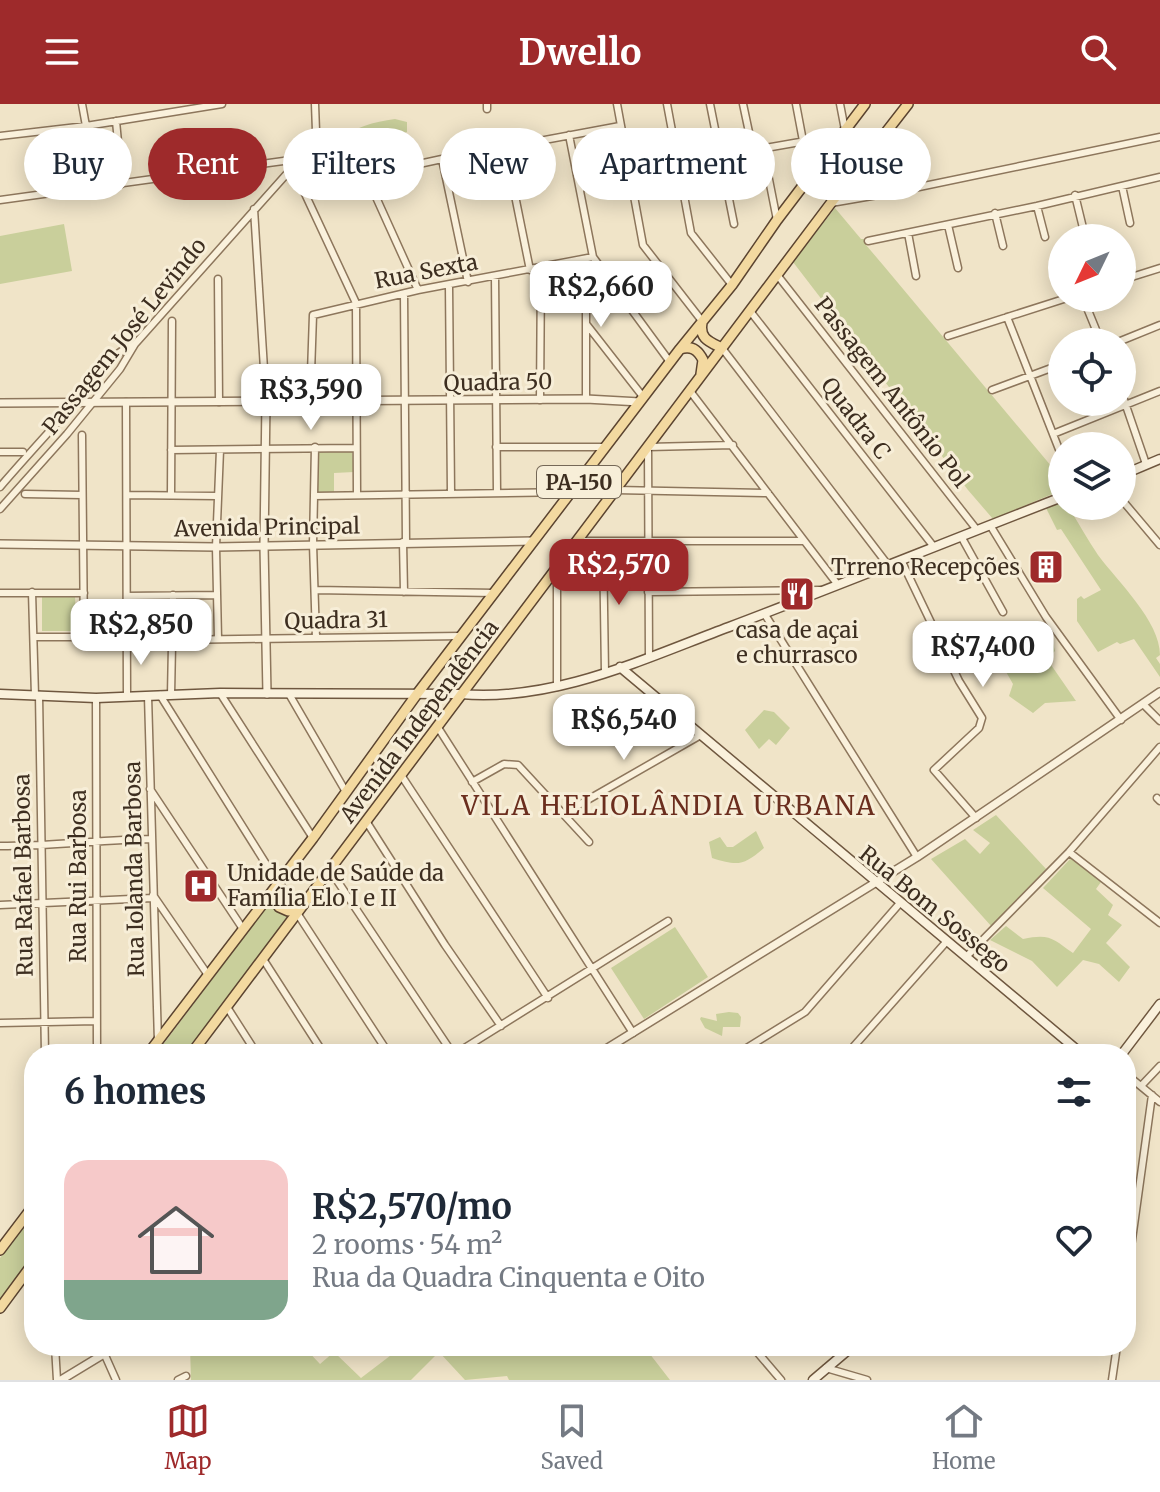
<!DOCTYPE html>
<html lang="en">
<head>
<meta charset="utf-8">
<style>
	body { margin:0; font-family:Merriweather,serif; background:#f2f2f3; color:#1f2937; height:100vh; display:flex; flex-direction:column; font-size:30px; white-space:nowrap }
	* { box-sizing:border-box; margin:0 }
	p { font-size:26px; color:#747a83 }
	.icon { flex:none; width:44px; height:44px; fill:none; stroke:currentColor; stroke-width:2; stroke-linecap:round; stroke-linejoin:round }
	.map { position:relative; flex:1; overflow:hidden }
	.drawer { position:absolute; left:24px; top:940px; width:1112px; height:312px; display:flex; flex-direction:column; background:#fff; border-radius:32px; box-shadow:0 4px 20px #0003 }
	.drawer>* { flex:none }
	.banner { position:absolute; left:24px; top:24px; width:1112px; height:72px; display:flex; gap:16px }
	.needle { width:52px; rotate:227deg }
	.fabs { position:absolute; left:1048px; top:120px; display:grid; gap:16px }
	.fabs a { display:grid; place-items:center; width:88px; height:88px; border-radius:50%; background:#fff; box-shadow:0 4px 20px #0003; font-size:40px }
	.price { position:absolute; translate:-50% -68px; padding:0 18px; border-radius:16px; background:#fff; color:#222; font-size:26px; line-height:52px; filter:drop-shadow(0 2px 4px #0008) }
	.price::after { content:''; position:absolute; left:50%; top:48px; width:24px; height:18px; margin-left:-12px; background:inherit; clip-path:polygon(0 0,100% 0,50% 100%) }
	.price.active { background:#9e2a2b; color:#fff }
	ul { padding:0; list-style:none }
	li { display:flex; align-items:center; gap:24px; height:200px; padding:0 40px }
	li span { display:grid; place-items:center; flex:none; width:224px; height:160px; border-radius:24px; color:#555 }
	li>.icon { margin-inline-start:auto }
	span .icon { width:96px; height:96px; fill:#fffc; stroke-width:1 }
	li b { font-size:34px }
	h2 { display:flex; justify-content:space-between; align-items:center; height:96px; padding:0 40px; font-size:34px }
	.tag { padding:0 28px; border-radius:36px; background:#fff; box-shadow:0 4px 20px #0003; font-size:28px; line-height:72px }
	.tag.active { background:#9e2a2b; color:#fff }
	header { display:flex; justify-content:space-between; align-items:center; height:104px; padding:0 40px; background:#9e2a2b; color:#fff; font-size:36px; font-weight:700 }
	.dock { display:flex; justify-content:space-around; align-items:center; height:112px; border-top:2px solid #e0e1e3; background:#fff; font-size:22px; color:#747a83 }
	.dock a { display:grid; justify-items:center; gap:4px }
	.dock .active { color:#9e2a2b }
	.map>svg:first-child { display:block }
</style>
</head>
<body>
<header><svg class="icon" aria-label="menu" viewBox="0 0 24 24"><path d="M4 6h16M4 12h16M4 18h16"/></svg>Dwello<svg class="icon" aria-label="search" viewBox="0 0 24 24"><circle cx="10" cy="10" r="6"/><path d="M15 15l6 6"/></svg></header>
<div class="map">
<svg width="1160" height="1276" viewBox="0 0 1160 1276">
	<rect width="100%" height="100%" fill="#f0e4c8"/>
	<!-- green -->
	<path fill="#c9cf9b" d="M 395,15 L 407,18 L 407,28 L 390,34 L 389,47 L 383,47 L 382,37 L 376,35 L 371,39 L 372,52 L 365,51 L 362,34 L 338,37 C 353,23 374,18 395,15 Z
		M 835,104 L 861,135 L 866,135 L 866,141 L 883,161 L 1062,375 L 1062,386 L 993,415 L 968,386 L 793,158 Z
		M 64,120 L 72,167 L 0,180 L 0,132 Z
		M 316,347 L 352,347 L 354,368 L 334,369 L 334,390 L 317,391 Z
		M 1062,396 L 1062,402 L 1068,402 C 1078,418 1087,435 1098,451 C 1118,478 1160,517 1160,551 L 1156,554 L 1160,560 L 1160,573 L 1134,535 L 1120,540 L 1117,538 L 1098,548 L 1077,517 L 1077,495 L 1081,492 L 1084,495 L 1101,486 L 1061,425 L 1057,426 L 1045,402 Z
		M 75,489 L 76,527 L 42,527 L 42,490 Z
		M 1023,517 L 1038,544 L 1052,535 L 1055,547 L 1047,555 L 1076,597 L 1045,599 L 1033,609 L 1009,592 L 1013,580 L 1001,559 L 985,548 C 990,534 1009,523 1023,517 Z
		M 764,606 L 774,608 L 790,624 L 776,641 L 769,635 L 759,645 L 745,626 Z
		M 996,711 L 1047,766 L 992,823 L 931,755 L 965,735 L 980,750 L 990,739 L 973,726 Z
		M 756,727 L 764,744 C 743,762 738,762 712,754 L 709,738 L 720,733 L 727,743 L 733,743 Z
		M 1071,754 L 1101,778 L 1096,785 L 1113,801 L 1108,811 L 1122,821 L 1106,839 L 1130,863 L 1119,878 L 1099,860 L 1083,856 L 1057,883 L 1032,857 L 990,836 L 1006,822 L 1023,835 C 1050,829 1053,835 1073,849 L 1091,825 L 1043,784 Z
		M 271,797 L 277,806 L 291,813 L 188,950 L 156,950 Z
		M 675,823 L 708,873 L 644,915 L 611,864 Z
		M 729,908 L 738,909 L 741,913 L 740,923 L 723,923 L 722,932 L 705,924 L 700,915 L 701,913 L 717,917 L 716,910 Z
		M 34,1109 L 34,1153 L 0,1198 L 0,1154 Z
		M 190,1242 L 303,1242 L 320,1260 L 334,1248 L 361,1274 L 403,1242 L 606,1242 L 610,1247 L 646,1245 L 670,1276 L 509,1276 L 507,1272 L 465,1276 L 439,1248 L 411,1276 L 191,1276 Z"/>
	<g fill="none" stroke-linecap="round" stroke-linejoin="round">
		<defs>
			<path id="minor" d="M 82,0 L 86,22
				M 487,0 L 487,5
				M 617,0 L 643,141 L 702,217
				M 667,0 L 691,129 L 732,181
				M 710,0 L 734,120
				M 743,0 L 753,47
				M 796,0 L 803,37
				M 840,0 L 845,26
				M 116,17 L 122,80
				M 569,31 L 593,153 L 670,258
				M 0,32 L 86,22 L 222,0
				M 505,42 L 530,166
				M 763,45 L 777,116
				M 442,55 L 468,178
				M 293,64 L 356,199 L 357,391
				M 366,71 L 418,186
				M 1122,82 L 1130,119
				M 580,84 L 720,52 L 840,31
				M 303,85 L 442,55 L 620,22
				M 1075,91 L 1084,128
				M 0,96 L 298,55
				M 831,99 L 895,88 L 1160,33
				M 1037,102 L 1045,133
				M 254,105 L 266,297
				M 995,109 L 1003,142
				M 948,121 L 958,164
				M 908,129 L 916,172
				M 868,137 L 1037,102 L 1160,73
				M 495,172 L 497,389
				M 778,172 L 977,426
				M 218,175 L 219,298
				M 1122,176 L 1160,164
				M 449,182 L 451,389
				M 404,190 L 406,438
				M 1083,194 L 1101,238
				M 750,207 L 934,443
				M 1007,213 L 1062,353
				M 587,221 L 644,294
				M 948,232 L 1067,194
				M 1118,238 L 1160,221
				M 722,244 L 888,461
				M 992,286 L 1062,260
				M 690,287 L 838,481
				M 1122,290 L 1146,360
				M 586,295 L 586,155
				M 540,296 L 541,165
				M 126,298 L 127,593
				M 310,298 L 313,211 L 418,186 L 593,153
				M 1053,330 L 1160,287
				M 82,331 L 84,534
				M 315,343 L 313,440 L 316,534
				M 496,343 L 605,343
				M 171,346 L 356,344
				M 0,348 L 23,348
				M 0,383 C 24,355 50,327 74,300 C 94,278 106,251 135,240
				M 616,386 L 768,389
				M 25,390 L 82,391
				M 127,391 L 217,392
				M 171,391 L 172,217
				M 314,392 L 570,388
				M 1122,396 L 1160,441
				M 0,405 L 67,330 L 120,265 L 135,240 L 300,55 L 316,27 L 315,0
				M 990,421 L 1046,513 L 1121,616
				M 962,434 L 1003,508
				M 576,437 L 804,437
				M 403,438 L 404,488
				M 603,439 L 605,569
				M 901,456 L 959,577 L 982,614 L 979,624 L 934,666 L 976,714
				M 315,486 L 495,489
				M 32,488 L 35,592
				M 648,488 L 820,486
				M 0,489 L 84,489
				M 127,492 L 216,491
				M 764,509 L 917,753
				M 35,533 L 126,533
				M 218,535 L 216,443 L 220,346
				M 173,536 L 461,532
				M 649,553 L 648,343 L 733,341
				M 557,583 L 557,465
				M 220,589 L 313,734
				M 289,590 L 346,688
				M 39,591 L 45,950
				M 160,591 L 278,779
				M 171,591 L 173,491
				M 148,592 L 158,938
				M 96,594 L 97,950
				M 1144,601 L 1160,617
				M 437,622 L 633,929
				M 401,671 L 548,894
				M 472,678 L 504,660 L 518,661 L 589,738
				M 150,685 L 243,825
				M 1157,694 L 1160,697
				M 563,710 L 699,632
				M 366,717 L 445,841 L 501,922
				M 0,742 C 51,742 101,736 152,735
				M 1069,748 L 1160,819
				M 330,766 L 453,950
				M 153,791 L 208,871
				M 0,801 L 153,794
				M 297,809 L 389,950
				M 966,853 L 1069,748 L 1160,643
				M 263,855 L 324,950
				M 227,903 L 257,950
				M 0,919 L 96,917
				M 455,950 L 668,817
				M 737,950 L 805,908 L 900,799
				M 847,950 L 947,837
				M 1126,970 L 1160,998
				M 1141,982 L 1160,962
				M 1126,1179 L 1152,991
				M 55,1242 L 57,1276
				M 104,1242 L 104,1249 L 116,1276
				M 752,1242 L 781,1276
				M 826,1264 L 867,1276
				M 178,1276 L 186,1272
				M 1112,1276 L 1117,1242"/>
			<path id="tertiary" d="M 266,297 L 264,442 L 267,590
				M 0,299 L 586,295 L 640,298
				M 0,440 L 216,443 L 534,437
				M 598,950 L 917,753 L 1160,588
				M 61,1276 L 117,1242"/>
			<path id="secondary" d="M 1122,371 L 1160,355
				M 620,563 L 1082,950
				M 0,590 L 96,594 L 220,589 L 461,590 C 554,598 643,555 729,523 C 840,481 951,436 1062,393
				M 1122,950 L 1160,900
				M 813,1276 L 853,1242"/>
			<path id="primary" d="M 702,219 C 699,235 710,238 722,244
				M 680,245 C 691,241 698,246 703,256 L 701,270
				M 281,784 L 275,796 L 279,803 L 288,807 L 298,799
				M 148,950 L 313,734 L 417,590 L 680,245 L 732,181 L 777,116 L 865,0
				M 191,950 L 831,99 L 908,0
				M 0,1146 L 34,1101
				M 0,1204 L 34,1158"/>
		</defs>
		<!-- minor casing -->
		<use href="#minor" stroke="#8d765c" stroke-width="9"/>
		<!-- tertiary casing -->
		<use href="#tertiary" stroke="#8d765c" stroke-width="10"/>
		<!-- secondary casing -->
		<use href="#secondary" stroke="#6f573f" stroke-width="11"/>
		<!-- primary casing -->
		<use href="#primary" stroke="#5b4430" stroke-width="12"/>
		<!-- minor -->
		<use href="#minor" stroke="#faf1dc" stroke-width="6"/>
		<!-- tertiary -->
		<use href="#tertiary" stroke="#faf1dc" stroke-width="7"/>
		<!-- secondary -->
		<use href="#secondary" stroke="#faf1dc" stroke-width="8"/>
		<!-- primary -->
		<use href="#primary" stroke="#f3d9a0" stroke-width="9"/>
	</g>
	<!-- icons -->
	<defs>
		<symbol id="building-square" viewBox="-11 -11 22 22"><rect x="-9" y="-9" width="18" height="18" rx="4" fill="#9e2a2b" stroke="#f7eed8"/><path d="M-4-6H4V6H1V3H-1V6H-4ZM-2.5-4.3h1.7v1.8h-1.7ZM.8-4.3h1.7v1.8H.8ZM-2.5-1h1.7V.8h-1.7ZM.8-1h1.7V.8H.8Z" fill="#fff"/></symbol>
		<symbol id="restaurant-square" viewBox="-11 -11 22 22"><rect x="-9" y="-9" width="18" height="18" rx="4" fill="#9e2a2b" stroke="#f7eed8"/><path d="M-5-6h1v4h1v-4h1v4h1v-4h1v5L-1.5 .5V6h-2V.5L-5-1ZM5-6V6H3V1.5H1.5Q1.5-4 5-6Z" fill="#fff"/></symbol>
		<symbol id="hospital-square" viewBox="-11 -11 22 22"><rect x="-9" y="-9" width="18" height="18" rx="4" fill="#9e2a2b" stroke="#f7eed8"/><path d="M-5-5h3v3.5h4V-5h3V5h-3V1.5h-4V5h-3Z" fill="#fff"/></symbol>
	</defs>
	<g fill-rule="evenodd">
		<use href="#building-square" x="1026" y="443" width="40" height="40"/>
		<use href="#restaurant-square" x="777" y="470" width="40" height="40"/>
		<use href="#hospital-square" x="181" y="762" width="40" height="40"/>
	</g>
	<g text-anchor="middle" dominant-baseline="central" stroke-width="6" stroke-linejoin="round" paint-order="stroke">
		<!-- shield labels -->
		<rect fill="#f7eed8" stroke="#756857" stroke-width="2" x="537" y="362" width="84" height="32" rx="6"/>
		<g font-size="20" font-weight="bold" fill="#3d2e20">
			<text x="579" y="378">PA-150</text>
		</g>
		<!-- street labels -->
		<g font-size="22" fill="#3d2e20" stroke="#f7eed8">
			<text transform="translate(426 167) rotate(-11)">Rua Sexta</text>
			<text transform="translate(124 232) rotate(-51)">Passagem José Levindo</text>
			<text transform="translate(498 278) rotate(-1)">Quadra 50</text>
			<text transform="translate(892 288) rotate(52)">Passagem Antônio Pol</text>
			<text transform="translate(856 314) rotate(52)">Quadra C</text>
			<text transform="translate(267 423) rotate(-1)">Avenida Principal</text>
			<text transform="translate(336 516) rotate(-1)">Quadra 31</text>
			<text transform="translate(419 617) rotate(-53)">Avenida Independência</text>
			<text transform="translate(134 765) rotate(-91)">Rua Iolanda Barbosa</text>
			<text transform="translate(23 771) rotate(-91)">Rua Rafael Barbosa</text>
			<text transform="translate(78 772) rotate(-90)">Rua Rui Barbosa</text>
			<text transform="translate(935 805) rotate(39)">Rua Bom Sossego</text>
		</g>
		<!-- poi labels -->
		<g font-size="22" fill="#3d2e20" stroke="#f7eed8" text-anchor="end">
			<text x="1020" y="463">Trreno Recepções</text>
			<text x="797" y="526" text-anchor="middle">casa de açai<tspan x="797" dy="25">e churrasco</tspan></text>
			<text x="227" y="769" text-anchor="start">Unidade de Saúde da<tspan x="227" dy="25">Família Elo I e II</tspan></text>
		</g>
		<!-- quarter labels -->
		<g font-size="26" letter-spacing="2" fill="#6b2e1e" stroke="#f7eed8">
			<text x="669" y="701">VILA HELIOLÂNDIA URBANA</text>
		</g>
	</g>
</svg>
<div class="fabs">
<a><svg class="needle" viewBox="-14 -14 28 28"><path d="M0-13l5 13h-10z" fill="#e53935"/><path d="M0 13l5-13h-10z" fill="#747a83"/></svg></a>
<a><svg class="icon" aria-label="locate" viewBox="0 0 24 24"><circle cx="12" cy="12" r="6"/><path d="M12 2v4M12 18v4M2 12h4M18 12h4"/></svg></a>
<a><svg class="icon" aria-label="layers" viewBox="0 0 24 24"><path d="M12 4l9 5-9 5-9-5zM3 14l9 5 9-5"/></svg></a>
</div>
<b class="price" style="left:601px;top:225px">R$2,660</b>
<b class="price" style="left:311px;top:328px">R$3,590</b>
<b class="price active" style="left:619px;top:503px">R$2,570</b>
<b class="price" style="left:141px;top:563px">R$2,850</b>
<b class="price" style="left:983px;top:585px">R$7,400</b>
<b class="price" style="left:624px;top:658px">R$6,540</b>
<div class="banner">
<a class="tag">Buy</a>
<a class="tag active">Rent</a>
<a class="tag">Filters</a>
<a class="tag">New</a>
<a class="tag">Apartment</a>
<a class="tag">House</a>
</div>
<section class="drawer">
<h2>6 homes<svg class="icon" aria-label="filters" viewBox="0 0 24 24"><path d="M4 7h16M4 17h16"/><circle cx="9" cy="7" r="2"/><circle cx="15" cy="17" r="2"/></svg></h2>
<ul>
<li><span style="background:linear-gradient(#f6c9c9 75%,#7fa58c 0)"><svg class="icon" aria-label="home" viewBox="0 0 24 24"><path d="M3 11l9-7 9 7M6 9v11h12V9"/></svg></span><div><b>R$2,570/mo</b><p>2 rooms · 54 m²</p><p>Rua da Quadra Cinquenta e Oito</p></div><svg class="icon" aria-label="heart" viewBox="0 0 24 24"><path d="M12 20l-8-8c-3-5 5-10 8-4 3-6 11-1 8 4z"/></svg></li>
</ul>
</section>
</div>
<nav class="dock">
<a class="active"><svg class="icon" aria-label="map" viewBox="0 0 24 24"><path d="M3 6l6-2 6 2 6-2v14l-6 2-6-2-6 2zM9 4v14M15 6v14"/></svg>Map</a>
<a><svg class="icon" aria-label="saved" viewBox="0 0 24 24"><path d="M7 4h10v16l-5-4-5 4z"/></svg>Saved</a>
<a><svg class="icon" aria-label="home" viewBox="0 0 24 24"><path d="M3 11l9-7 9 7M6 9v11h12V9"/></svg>Home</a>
</nav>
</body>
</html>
